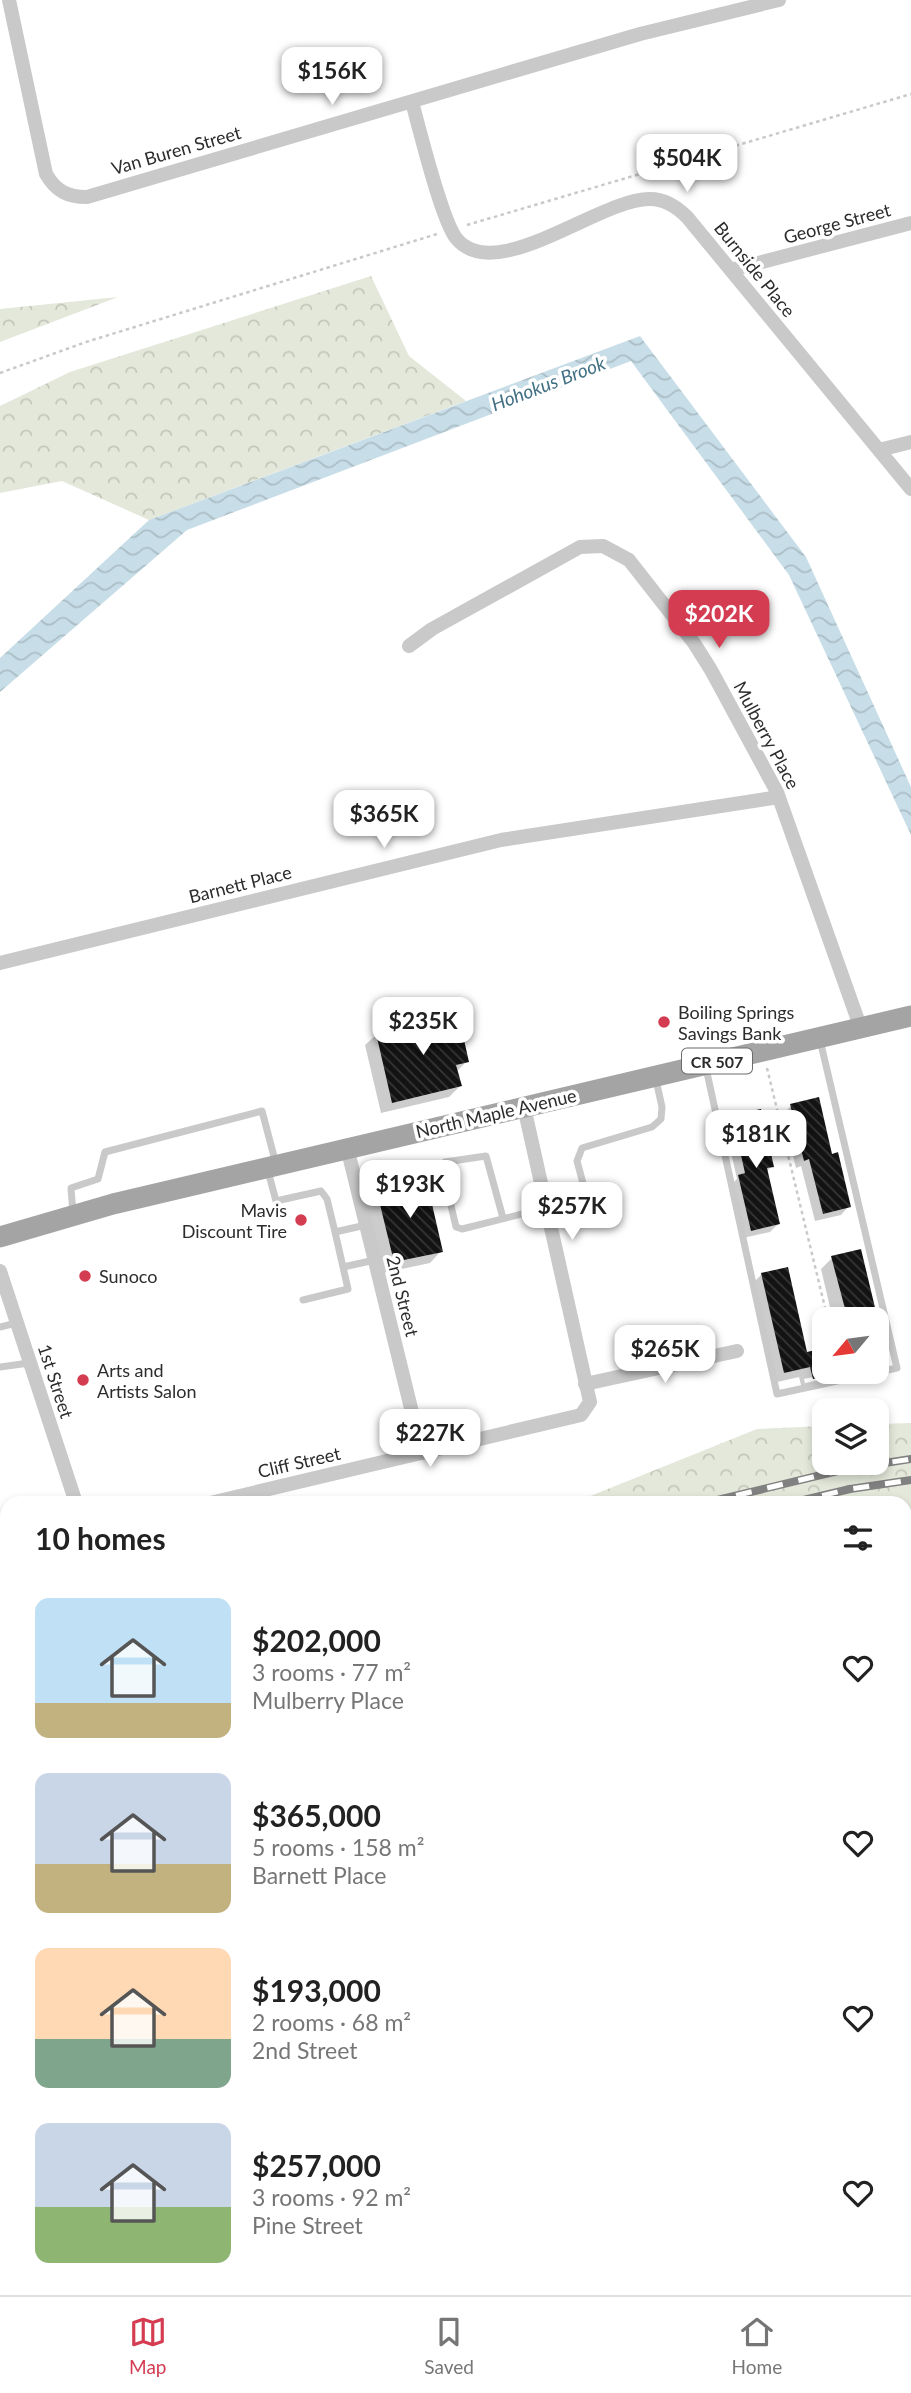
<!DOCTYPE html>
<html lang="en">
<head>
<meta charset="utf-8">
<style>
	body { margin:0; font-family:Lato,sans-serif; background:#f6f6f6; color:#222; height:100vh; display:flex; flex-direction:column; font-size:26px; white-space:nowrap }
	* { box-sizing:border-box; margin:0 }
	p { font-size:23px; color:#767676 }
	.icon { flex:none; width:38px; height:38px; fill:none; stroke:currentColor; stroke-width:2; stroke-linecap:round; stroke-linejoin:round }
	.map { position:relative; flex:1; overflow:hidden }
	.details { position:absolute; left:0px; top:1496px; width:912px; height:800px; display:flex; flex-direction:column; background:#fff; border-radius:21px 21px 0 0; box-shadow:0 4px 10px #0003 }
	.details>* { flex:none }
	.needle { width:46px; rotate:241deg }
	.tools { position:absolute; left:812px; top:1307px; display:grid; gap:14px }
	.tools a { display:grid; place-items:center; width:77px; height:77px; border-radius:14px; background:#fff; box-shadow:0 4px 10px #0003; font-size:35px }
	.price { position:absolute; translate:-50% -60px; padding:0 16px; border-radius:14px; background:#fff; color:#222; font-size:23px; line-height:46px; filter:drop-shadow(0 2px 4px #0008) }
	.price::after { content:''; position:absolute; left:50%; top:42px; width:21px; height:16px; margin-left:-10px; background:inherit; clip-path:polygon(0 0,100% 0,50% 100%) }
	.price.current { background:#d43c52; color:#fff }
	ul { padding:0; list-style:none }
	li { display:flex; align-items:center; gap:21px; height:175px; padding:0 35px }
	li span { display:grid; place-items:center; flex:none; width:196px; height:140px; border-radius:14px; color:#555 }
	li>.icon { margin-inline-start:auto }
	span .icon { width:84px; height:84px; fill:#fffc; stroke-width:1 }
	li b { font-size:30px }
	h2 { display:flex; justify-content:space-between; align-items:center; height:84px; padding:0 35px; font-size:30px }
	.dock { display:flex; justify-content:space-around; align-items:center; height:98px; border-top:2px solid #e0e0e0; background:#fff; font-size:19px; color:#767676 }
	.dock a { display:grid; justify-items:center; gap:4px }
	.dock .current { color:#d43c52 }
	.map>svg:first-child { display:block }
</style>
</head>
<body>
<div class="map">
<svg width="911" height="2295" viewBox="0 0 911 2295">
	<defs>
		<pattern id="forest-crowns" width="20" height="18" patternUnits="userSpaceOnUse" patternTransform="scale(1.75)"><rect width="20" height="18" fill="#e3e8da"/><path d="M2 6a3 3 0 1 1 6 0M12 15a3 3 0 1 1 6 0" fill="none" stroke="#c3c7bb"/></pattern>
		<pattern id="water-waves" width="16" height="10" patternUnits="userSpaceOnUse" patternTransform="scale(1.75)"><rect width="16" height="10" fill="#c7dde7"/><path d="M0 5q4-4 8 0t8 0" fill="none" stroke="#abbec6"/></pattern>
		<pattern id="building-back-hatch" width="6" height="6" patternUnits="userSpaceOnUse" patternTransform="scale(1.75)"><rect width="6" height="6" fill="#131313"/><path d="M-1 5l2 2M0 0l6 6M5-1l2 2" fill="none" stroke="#363636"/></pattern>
	</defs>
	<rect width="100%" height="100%" fill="#fff"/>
	<!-- forest -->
	<path fill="url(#forest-crowns)" d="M 371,276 L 409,356 L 466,401 L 149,520 L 62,481 L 0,493 L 0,406 L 70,372 Z
		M 118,297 L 0,342 L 0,309 Z
		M 911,1423 L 911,1656 L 905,1659 L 905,1503 L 573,1503 L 757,1429 L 824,1426 L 824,1463 L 877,1463 L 877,1424 Z
		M 7,1986 L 7,2038 L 0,2046 L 0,1993 Z"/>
	<!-- water -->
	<path fill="url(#water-waves)" d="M 640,336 L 806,557 L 911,787 L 911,835 L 789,575 L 631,361 L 187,530 L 0,692 L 0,658 L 149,520 Z"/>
	<!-- shadow -->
	<path fill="#0003" d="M 377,1034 L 467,1061 L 456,1072 L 460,1086 L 449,1097 L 381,1113 L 365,1045 Z
		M 791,1106 L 831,1156 L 849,1206 L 841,1215 L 815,1221 L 801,1166 L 796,1168 L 783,1114 Z
		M 733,1117 L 772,1166 L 766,1172 L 778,1224 L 770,1232 L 743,1238 L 731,1185 L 737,1179 L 725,1125 Z
		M 377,1190 L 441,1251 L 430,1263 L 383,1273 L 366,1201 Z
		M 832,1258 L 876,1320 L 833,1320 L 821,1269 Z
		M 762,1274 L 806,1354 L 824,1350 L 824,1372 L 836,1372 L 804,1379 L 805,1383 L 852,1372 L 875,1372 L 802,1389 L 799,1377 L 773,1383 L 751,1285 Z
		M 877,1324 L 886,1361 L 877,1370 Z"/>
	<!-- building -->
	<path fill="url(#building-back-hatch)" d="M 458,1013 L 469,1062 L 456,1065 L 462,1086 L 392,1103 L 376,1033 Z
		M 819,1097 L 832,1154 L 838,1152 L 851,1207 L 823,1214 L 809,1159 L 804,1161 L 790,1104 Z
		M 761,1109 L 774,1167 L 767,1168 L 780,1224 L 751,1231 L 738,1175 L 745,1173 L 732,1115 Z
		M 426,1178 L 443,1252 L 394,1262 L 376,1188 Z
		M 861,1249 L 878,1320 L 848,1320 L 831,1256 Z
		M 788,1267 L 807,1352 L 824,1348 L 824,1377 L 813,1379 L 810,1367 L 784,1373 L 761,1273 Z"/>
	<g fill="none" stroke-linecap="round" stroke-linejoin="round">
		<!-- path -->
		<path stroke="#c9c9c9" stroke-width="2.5" stroke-dasharray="3.5 3.5" stroke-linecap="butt" d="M 467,225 L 911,94
			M 0,373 L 86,342 L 437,234
			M 767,1068 L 828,1320"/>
		<!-- lane -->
		<path stroke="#c9c9c9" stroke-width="7" d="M 706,1068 L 777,1394 L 897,1368 L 820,1040
			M 268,1171 L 276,1201 L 321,1191 L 327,1199 L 335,1232
			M 73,1214 L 71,1188 L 98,1179 L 105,1152 L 262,1111 L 276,1164
			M 503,1218 L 486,1156 L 445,1162 L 442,1167 L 456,1227 L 462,1229 L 546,1208
			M 549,1221 L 579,1214 L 588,1202 L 577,1161 L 582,1148 L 652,1127 L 661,1119 L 662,1107 L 656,1080
			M 366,1225 L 335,1232 L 343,1267 L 375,1260
			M 303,1300 L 348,1289 L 343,1267
			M 0,1327 L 16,1323
			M 0,1367 L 29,1363"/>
		<!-- street -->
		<path stroke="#c9c9c9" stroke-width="14" d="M 9,0 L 46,174 C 56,191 67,197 87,197 L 640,34 L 779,0
			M 412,102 C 420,131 441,218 456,238 C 495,287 600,198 650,199 C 665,199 677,207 687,217 L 911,489
			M 731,270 L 911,223
			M 879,450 L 911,442
			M 409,646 L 432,629 L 580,547 L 603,546 L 629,560 L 694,643 L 711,670 L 777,792 L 860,1026
			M 0,963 L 501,840 L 779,797
			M 347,1147 L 422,1453
			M 0,1271 L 76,1503
			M 585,1384 L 737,1351
			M 210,1503 L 581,1415 L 590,1402 L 524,1107
			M 0,1554 L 7,1552
			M 905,1802 L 911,1801
			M 0,1837 L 7,1829
			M 908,1958 L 911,1974
			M 905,2101 L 911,2100
			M 446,2289 L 451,2295
			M 134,2295 L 140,2289
			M 536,2295 L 544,2289"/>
		<!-- primary -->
		<path stroke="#a4a4a4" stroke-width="21" d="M 0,1237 L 113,1204 L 911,1016"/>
		<defs>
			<path id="rail" d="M 705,1503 L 846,1469 L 911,1459
				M 791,1503 L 850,1489 L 911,1480
				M 0,1939 L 7,1931
				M 0,1968 L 7,1960"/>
		</defs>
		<!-- rail casing -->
		<use href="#rail" stroke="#818181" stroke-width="8"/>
		<!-- rail -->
		<use href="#rail" stroke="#fff" stroke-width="5" stroke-dasharray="16" stroke-linecap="butt"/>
	</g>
	<!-- markers -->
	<g fill="#d43c52" stroke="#fff" stroke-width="2.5">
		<circle cx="664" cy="1022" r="7"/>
		<circle cx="301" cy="1220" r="7"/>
		<circle cx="85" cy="1276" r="7"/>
		<circle cx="83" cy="1380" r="7"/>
	</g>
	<g text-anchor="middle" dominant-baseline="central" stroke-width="7" stroke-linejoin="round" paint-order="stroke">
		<!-- shield labels -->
		<rect fill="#fff" stroke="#6b6b6b" stroke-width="2" x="682" y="1048.5" width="70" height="25" rx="5"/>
		<g font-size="16" font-weight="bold" fill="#2c2c2c">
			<text x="717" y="1061">CR 507</text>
		</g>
		<!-- street labels -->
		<g font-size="18" fill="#2c2c2c" stroke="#fff">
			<text transform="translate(176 150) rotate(-16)">Van Buren Street</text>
			<text transform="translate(837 223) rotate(-15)">George Street</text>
			<text transform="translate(755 269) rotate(51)">Burnside Place</text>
			<text transform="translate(767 735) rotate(62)">Mulberry Place</text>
			<text transform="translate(240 884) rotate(-14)">Barnett Place</text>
			<text transform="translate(496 1113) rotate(-13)">North Maple Avenue</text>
			<text transform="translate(403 1296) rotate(76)">2nd Street</text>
			<text transform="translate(56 1381) rotate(72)">1st Street</text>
			<text transform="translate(299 1462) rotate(-13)">Cliff Street</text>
		</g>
		<!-- poi labels -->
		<g font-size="18" fill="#2c2c2c" stroke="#fff" text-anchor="start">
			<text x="678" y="1012">Boiling Springs<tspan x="678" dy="21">Savings Bank</tspan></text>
			<text x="287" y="1210" text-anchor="end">Mavis<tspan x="287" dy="21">Discount Tire</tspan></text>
			<text x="99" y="1276">Sunoco</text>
			<text x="97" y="1370">Arts and<tspan x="97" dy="21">Artists Salon</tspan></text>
		</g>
		<!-- water labels -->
		<g font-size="19" font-style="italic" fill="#427085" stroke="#fff">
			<text transform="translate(548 383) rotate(-21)">Hohokus Brook</text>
		</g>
	</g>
</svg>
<div class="tools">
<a><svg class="needle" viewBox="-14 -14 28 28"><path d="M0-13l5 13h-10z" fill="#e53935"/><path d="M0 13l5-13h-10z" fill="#767676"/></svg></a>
<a><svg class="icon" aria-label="layers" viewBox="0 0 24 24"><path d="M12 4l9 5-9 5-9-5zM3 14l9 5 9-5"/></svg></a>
</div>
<b class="price" style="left:332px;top:107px">$156K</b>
<b class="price" style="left:687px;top:194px">$504K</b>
<b class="price current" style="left:719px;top:650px">$202K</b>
<b class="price" style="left:384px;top:850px">$365K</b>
<b class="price" style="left:423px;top:1057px">$235K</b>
<b class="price" style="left:756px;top:1170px">$181K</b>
<b class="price" style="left:410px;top:1220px">$193K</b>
<b class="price" style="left:572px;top:1242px">$257K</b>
<b class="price" style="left:665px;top:1385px">$265K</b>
<b class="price" style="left:430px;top:1469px">$227K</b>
<section class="details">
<h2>10 homes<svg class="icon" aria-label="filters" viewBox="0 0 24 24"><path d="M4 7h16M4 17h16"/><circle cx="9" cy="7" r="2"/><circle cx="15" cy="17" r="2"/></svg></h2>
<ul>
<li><span style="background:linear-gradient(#bfe0f5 75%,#c2b280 0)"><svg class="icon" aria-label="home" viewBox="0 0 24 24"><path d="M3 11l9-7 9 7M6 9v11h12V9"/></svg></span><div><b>$202,000</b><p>3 rooms · 77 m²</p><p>Mulberry Place</p></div><svg class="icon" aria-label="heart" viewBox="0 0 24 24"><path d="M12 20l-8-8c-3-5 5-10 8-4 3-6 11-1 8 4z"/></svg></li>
<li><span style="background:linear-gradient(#c9d6e8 65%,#c2b280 0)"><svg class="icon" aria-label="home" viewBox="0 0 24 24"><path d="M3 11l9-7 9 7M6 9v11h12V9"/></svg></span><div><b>$365,000</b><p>5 rooms · 158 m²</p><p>Barnett Place</p></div><svg class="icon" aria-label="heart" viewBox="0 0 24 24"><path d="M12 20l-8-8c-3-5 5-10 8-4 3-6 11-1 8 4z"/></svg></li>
<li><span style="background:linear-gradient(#ffd9b3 65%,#7fa58c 0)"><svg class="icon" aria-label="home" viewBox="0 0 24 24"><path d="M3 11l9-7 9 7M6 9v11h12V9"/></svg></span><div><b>$193,000</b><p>2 rooms · 68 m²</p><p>2nd Street</p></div><svg class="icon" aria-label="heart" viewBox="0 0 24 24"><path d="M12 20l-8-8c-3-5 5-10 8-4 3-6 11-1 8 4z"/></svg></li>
<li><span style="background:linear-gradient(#c9d6e8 60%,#8fb573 0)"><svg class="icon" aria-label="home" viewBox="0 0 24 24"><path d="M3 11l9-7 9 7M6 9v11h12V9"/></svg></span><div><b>$257,000</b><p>3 rooms · 92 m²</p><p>Pine Street</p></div><svg class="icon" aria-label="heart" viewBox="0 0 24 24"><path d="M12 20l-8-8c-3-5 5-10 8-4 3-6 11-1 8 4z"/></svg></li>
</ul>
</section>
</div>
<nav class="dock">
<a class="current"><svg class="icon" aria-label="map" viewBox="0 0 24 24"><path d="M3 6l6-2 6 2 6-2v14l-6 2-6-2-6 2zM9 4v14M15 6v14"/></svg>Map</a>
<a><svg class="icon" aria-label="saved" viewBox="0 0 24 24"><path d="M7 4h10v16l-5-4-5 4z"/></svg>Saved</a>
<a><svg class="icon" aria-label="home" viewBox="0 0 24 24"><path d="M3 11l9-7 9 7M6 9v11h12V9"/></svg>Home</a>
</nav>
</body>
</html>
